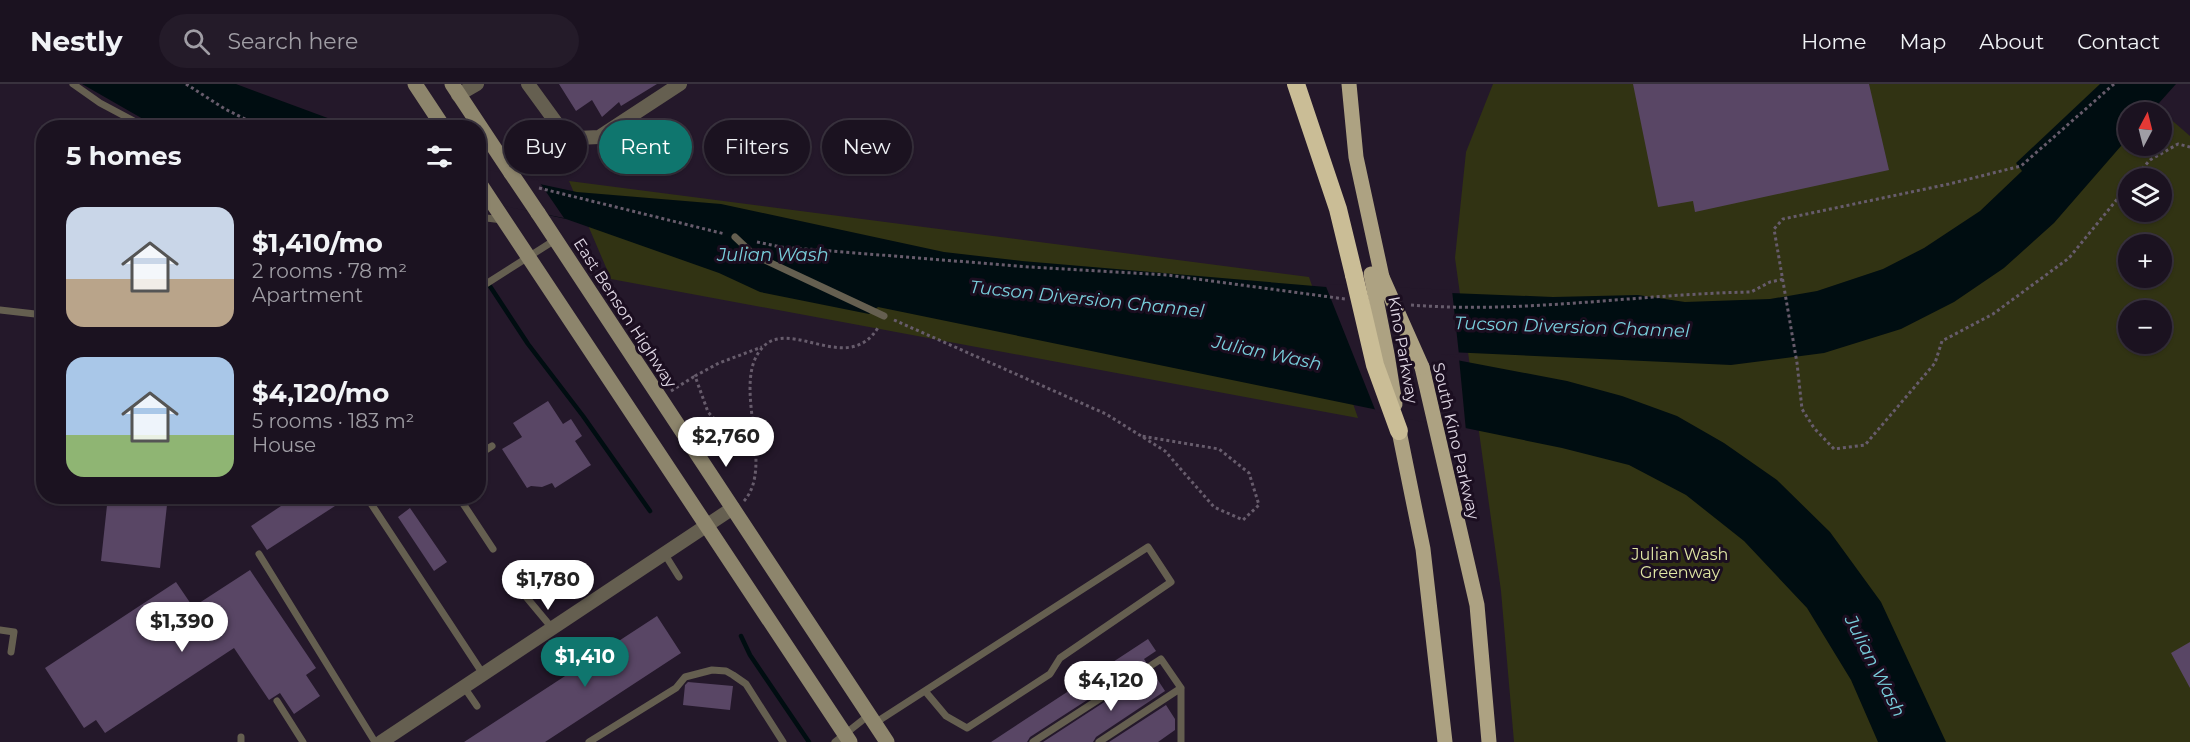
<!DOCTYPE html>
<html lang="en">
<head>
<meta charset="utf-8">
<style>
	body { margin:0; font-family:Montserrat,sans-serif; background:#241b29; color:#f1f3f6; height:100vh; display:flex; flex-direction:column; font-size:22px; white-space:nowrap }
	* { box-sizing:border-box; margin:0 }
	p { font-size:20px; color:#a09ea5 }
	.icon { flex:none; width:33px; height:33px; fill:none; stroke:currentColor; stroke-width:2; stroke-linecap:round; stroke-linejoin:round }
	.map { position:relative; flex:1; overflow:hidden }
	.details { position:absolute; left:36px; top:36px; width:450px; height:384px; display:flex; flex-direction:column; background:#1b1220; border-radius:24px; box-shadow:0 2px 4px #0004,0 0 0 2px #39323e }
	.details>* { flex:none }
	.banner { position:absolute; left:504px; top:36px; width:570px; height:54px; display:flex; gap:12px }
	.needle { width:39px; rotate:7deg }
	.fabs { position:absolute; left:2118px; top:18px; display:grid; gap:12px }
	.fabs a { display:grid; place-items:center; width:54px; height:54px; border-radius:50%; background:#1b1220; box-shadow:0 2px 4px #0004,0 0 0 2px #39323e; font-size:30px }
	.price { position:absolute; translate:-50% -51px; padding:0 14px; border-radius:21px; background:#fff; color:#222; font-size:20px; line-height:39px; filter:drop-shadow(0 2px 3px #0008) }
	.price::after { content:''; position:absolute; left:50%; top:36px; width:18px; height:14px; margin-left:-9px; background:inherit; clip-path:polygon(0 0,100% 0,50% 100%) }
	.price.current { background:#0f766e; color:#fff }
	ul { padding:0; list-style:none }
	li { display:flex; align-items:center; gap:18px; height:150px; padding:0 30px }
	li span { display:grid; place-items:center; flex:none; width:168px; height:120px; border-radius:18px; color:#555 }
	li>.icon { margin-inline-start:auto }
	span .icon { width:72px; height:72px; fill:#fffc; stroke-width:1 }
	li b { font-size:26px }
	h2 { display:flex; justify-content:space-between; align-items:center; height:72px; padding:0 30px; font-size:26px }
	.pill { padding:0 21px; border-radius:27px; background:#1b1220; box-shadow:0 2px 4px #0004,0 0 0 2px #39323e; font-size:21px; line-height:54px }
	.pill.current { background:#0f766e; color:#fff }
	header { display:flex; align-items:center; gap:36px; box-sizing:border-box; height:84px; padding:0 30px; background:#1b1220; border-bottom:2px solid #39323e }
	header strong { font-size:28px }
	nav { display:flex; gap:33px; margin-inline-start:auto; font-size:21px }
	.search { width:420px; height:54px; background:#241b29; display:flex; align-items:center; gap:15px; box-sizing:border-box; padding:0 21px; border-radius:33px; color:#a09ea5; font-size:22px }
	.map>svg:first-child { display:block }
</style>
</head>
<body>
<header>
<strong>Nestly</strong>
<div class="search"><svg class="icon" aria-label="search" viewBox="0 0 24 24"><circle cx="10" cy="10" r="6"/><path d="M15 15l6 6"/></svg>Search here</div>
<nav><a>Home</a><a>Map</a><a>About</a><a>Contact</a></nav>
</header>
<div class="map">
<svg width="2190" height="658" viewBox="0 0 2190 658">
	<rect width="100%" height="100%" fill="#24182a"/>
	<!-- green -->
	<path fill="#313313" fill-rule="evenodd" d="M 1493,0 L 2130,0 L 2190,52 L 2190,658 L 1514,658 L 1501,507 L 1455,174 L 1466,68 ZM 2128,28 L 2162,28 L 2162,62 L 2128,62 ZM 2128,94 L 2162,94 L 2162,128 L 2128,128 ZM 2128,160 L 2162,160 L 2162,194 L 2128,194 ZM 2128,226 L 2162,226 L 2162,260 L 2128,260 Z
		M 569,97 L 1309,193 L 1358,334 L 611,195 Z"/>
	<!-- water -->
	<path fill="#000d11" d="M 82,0 L 236,0 L 352,43 L 157,43 Z
		M 2100,0 L 2176,0 L 2151,28 L 2128,28 L 2128,54 L 2054,139 L 2004,184 L 1954,218 L 1901,245 L 1824,269 L 1731,281 L 1404,266 L 1567,297 L 1622,312 L 1677,332 L 1724,359 L 1777,396 L 1830,448 L 1881,518 L 1946,658 L 1878,658 L 1851,596 L 1807,524 L 1744,457 L 1686,411 L 1629,381 L 1562,364 L 878,223 L 869,230 L 760,208 L 719,189 L 566,135 L 479,116 L 479,87 L 577,108 L 721,120 L 944,168 L 1022,177 L 1350,205 L 1553,213 L 1638,211 L 1685,218 L 1770,215 L 1817,207 L 1883,185 L 1924,164 L 1980,127 L 2022,87 L 2016,79 Z"/>
	<!-- pier -->
	<path fill="#24182a" d="M 479,84 L 538,96 L 564,134 L 478,117 Z
		M 1325,200 L 1452,206 L 1459,271 L 1441,270 L 1459,274 L 1466,347 L 1376,328 Z"/>
	<g fill="none" stroke-linecap="round" stroke-linejoin="round">
		<!-- stream -->
		<path stroke="#000d11" stroke-width="4.5" d="M 478,184 L 528,260 L 583,332 L 650,427
			M 741,552 L 750,571 L 809,658"/>
	</g>
	<!-- building -->
	<path fill="#594665" d="M 559,0 L 657,0 L 621,22 L 619,18 L 602,33 L 592,16 L 576,27 Z
		M 1633,0 L 1869,0 L 1889,86 L 1695,128 L 1693,117 L 1658,123 Z
		M 548,317 L 563,340 L 571,335 L 582,352 L 575,357 L 591,381 L 555,404 L 552,399 L 542,403 L 531,402 L 527,404 L 502,365 L 522,353 L 513,339 Z
		M 108,412 L 168,412 L 160,484 L 101,477 Z
		M 296,412 L 329,412 L 335,422 L 267,466 L 251,442 Z
		M 410,424 L 447,478 L 434,487 L 398,433 Z
		M 250,486 L 316,584 L 306,591 L 320,612 L 294,630 L 280,609 L 269,616 L 234,564 L 105,649 L 96,636 L 84,644 L 45,584 L 176,498 L 193,523 Z
		M 657,532 L 681,569 L 545,658 L 464,658 Z
		M 1148,555 L 1156,567 L 1144,575 L 1146,578 L 1030,653 L 1027,658 L 991,658 Z
		M 2190,558 L 2190,604 L 2171,569 Z
		M 1152,587 L 1165,607 L 1096,653 L 1093,658 L 1043,658 Z
		M 688,598 L 733,602 L 730,626 L 683,621 L 685,601 Z
		M 1166,621 L 1175,635 L 1175,646 L 1158,658 L 1109,658 Z"/>
	<g fill="none" stroke-linecap="round" stroke-linejoin="round">
		<!-- path -->
		<path stroke="#675c6c" stroke-width="3" stroke-dasharray="3 3" stroke-linecap="butt" d="M 186,0 L 225,25 L 263,44
			M 2114,0 L 2021,82 L 1949,100 L 1783,135 L 1774,145 L 1797,279 L 1802,325 L 1814,344 L 1834,365 L 1865,361 L 1935,279 L 1942,257 L 1993,230 L 2069,174 L 2128,102
			M 2134,94 L 2150,76 L 2178,60 L 2190,63
			M 539,104 L 725,150
			M 757,158 L 781,163 L 1030,183 L 1167,191 L 1345,215
			M 1411,221 C 1524,230 1638,210 1751,208 L 1770,198 L 1784,195
			M 894,236 L 1106,330 L 1165,367 L 1214,423 L 1243,436 L 1259,421 L 1249,389 L 1219,365 L 1141,352
			M 671,307 L 695,292
			M 755,371 L 728,350 L 708,328 L 695,292 L 719,279 L 762,263
			M 744,417 C 776,381 730,300 762,264 C 790,232 849,294 879,242"/>
		<!-- service -->
		<path stroke="#655f50" stroke-width="7" d="M 73,0 L 100,19 L 147,44
			M 478,133 L 503,136
			M 735,153 L 754,171 L 884,232
			M 478,205 L 555,156
			M 0,226 L 44,231
			M 478,371 L 492,362
			M 366,412 L 483,590
			M 458,412 L 493,465
			M 664,469 L 679,493
			M 259,470 L 375,658
			M 527,514 L 552,544
			M 0,546 L 14,548 L 11,568
			M 464,603 L 477,622
			M 277,617 L 303,658
			M 875,639 L 1148,463 L 1171,498 L 1060,574 L 1050,590 L 967,644 L 946,632 L 925,607
			M 241,658 L 241,653
			M 589,658 L 676,604 L 685,593 L 712,586 L 726,587 L 733,591 L 746,600 L 783,658
			M 835,658 L 869,631
			M 1033,658 L 1161,575 L 1181,604 L 1181,658
			M 1099,658 L 1181,604"/>
		<!-- minor -->
		<path stroke="#655f50" stroke-width="14" d="M 528,0 L 563,48 L 577,54 L 599,53 L 680,0
			M 458,11 L 477,0
			M 381,658 L 733,424"/>
		<!-- secondary -->
		<path stroke="#8d856c" stroke-width="15" d="M 415,0 L 444,44
			M 452,0 L 511,89
			M 478,97 L 850,658
			M 538,129 L 887,658"/>
		<!-- primary -->
		<path stroke="#ada282" stroke-width="15" d="M 1349,0 L 1356,73 L 1382,193
			M 1422,283 L 1477,521 L 1489,658
			M 1399,347 L 1423,465 L 1445,658"/>
		<!-- motorway -->
		<path stroke="#cabd96" stroke-width="18" d="M 1296,0 L 1338,125 L 1354,191"/>
		<!-- secondary-bridge -->
		<path stroke="#8d856c" stroke-width="15" d="M 511,89 L 538,129"/>
		<!-- primary-bridge -->
		<path stroke="#ada282" stroke-width="15" d="M 1371,190 L 1387,270 L 1395,320
			M 1382,193 L 1422,283"/>
		<!-- motorway-bridge -->
		<path stroke="#cabd96" stroke-width="18" d="M 1354,191 L 1375,281 L 1399,347"/>
	</g>
	<g text-anchor="middle" dominant-baseline="central" stroke-width="6" stroke-linejoin="round" paint-order="stroke">
		<!-- street labels -->
		<g font-size="16" fill="#e1d9e6" stroke="#1b0e20">
			<text transform="translate(625 229) rotate(57)">East Benson Highway</text>
			<text transform="translate(1403 266) rotate(80)">Kino Parkway</text>
			<text transform="translate(1456 357) rotate(77)">South Kino Parkway</text>
		</g>
		<!-- park labels -->
		<g font-size="16" fill="#dfe5a4" stroke="#1b0e20">
			<text x="1680" y="470">Julian Wash<tspan x="1680" dy="18">Greenway</tspan></text>
		</g>
		<!-- water labels -->
		<g font-size="18" font-style="italic" fill="#79cfdc" stroke="#1b0e20">
			<text x="773" y="171">Julian Wash</text>
			<text transform="translate(1087 215) rotate(6)">Tucson Diversion Channel</text>
			<text transform="translate(1572 243) rotate(2)">Tucson Diversion Channel</text>
			<text transform="translate(1267 269) rotate(12)">Julian Wash</text>
			<text transform="translate(1875 582) rotate(63)">Julian Wash</text>
		</g>
	</g>
</svg>
<div class="fabs">
<a><svg class="needle" viewBox="-14 -14 28 28"><path d="M0-13l5 13h-10z" fill="#e53935"/><path d="M0 13l5-13h-10z" fill="#a09ea5"/></svg></a>
<a><svg class="icon" aria-label="layers" viewBox="0 0 24 24"><path d="M12 4l9 5-9 5-9-5zM3 14l9 5 9-5"/></svg></a>
<a>+</a>
<a>−</a>
</div>
<b class="price" style="left:726px;top:384px">$2,760</b>
<b class="price" style="left:548px;top:527px">$1,780</b>
<b class="price" style="left:182px;top:569px">$1,390</b>
<b class="price current" style="left:585px;top:604px">$1,410</b>
<b class="price" style="left:1111px;top:628px">$4,120</b>
<div class="banner">
<a class="pill">Buy</a>
<a class="pill current">Rent</a>
<a class="pill">Filters</a>
<a class="pill">New</a>
</div>
<section class="details">
<h2>5 homes<svg class="icon" aria-label="filters" viewBox="0 0 24 24"><path d="M4 7h16M4 17h16"/><circle cx="9" cy="7" r="2"/><circle cx="15" cy="17" r="2"/></svg></h2>
<ul>
<li><span style="background:linear-gradient(#c9d6e8 60%,#b9a48a 0)"><svg class="icon" aria-label="home" viewBox="0 0 24 24"><path d="M3 11l9-7 9 7M6 9v11h12V9"/></svg></span><div><b>$1,410/mo</b><p>2 rooms · 78 m²</p><p>Apartment</p></div></li>
<li><span style="background:linear-gradient(#a9c7e8 65%,#8fb573 0)"><svg class="icon" aria-label="home" viewBox="0 0 24 24"><path d="M3 11l9-7 9 7M6 9v11h12V9"/></svg></span><div><b>$4,120/mo</b><p>5 rooms · 183 m²</p><p>House</p></div></li>
</ul>
</section>
</div>
</body>
</html>
